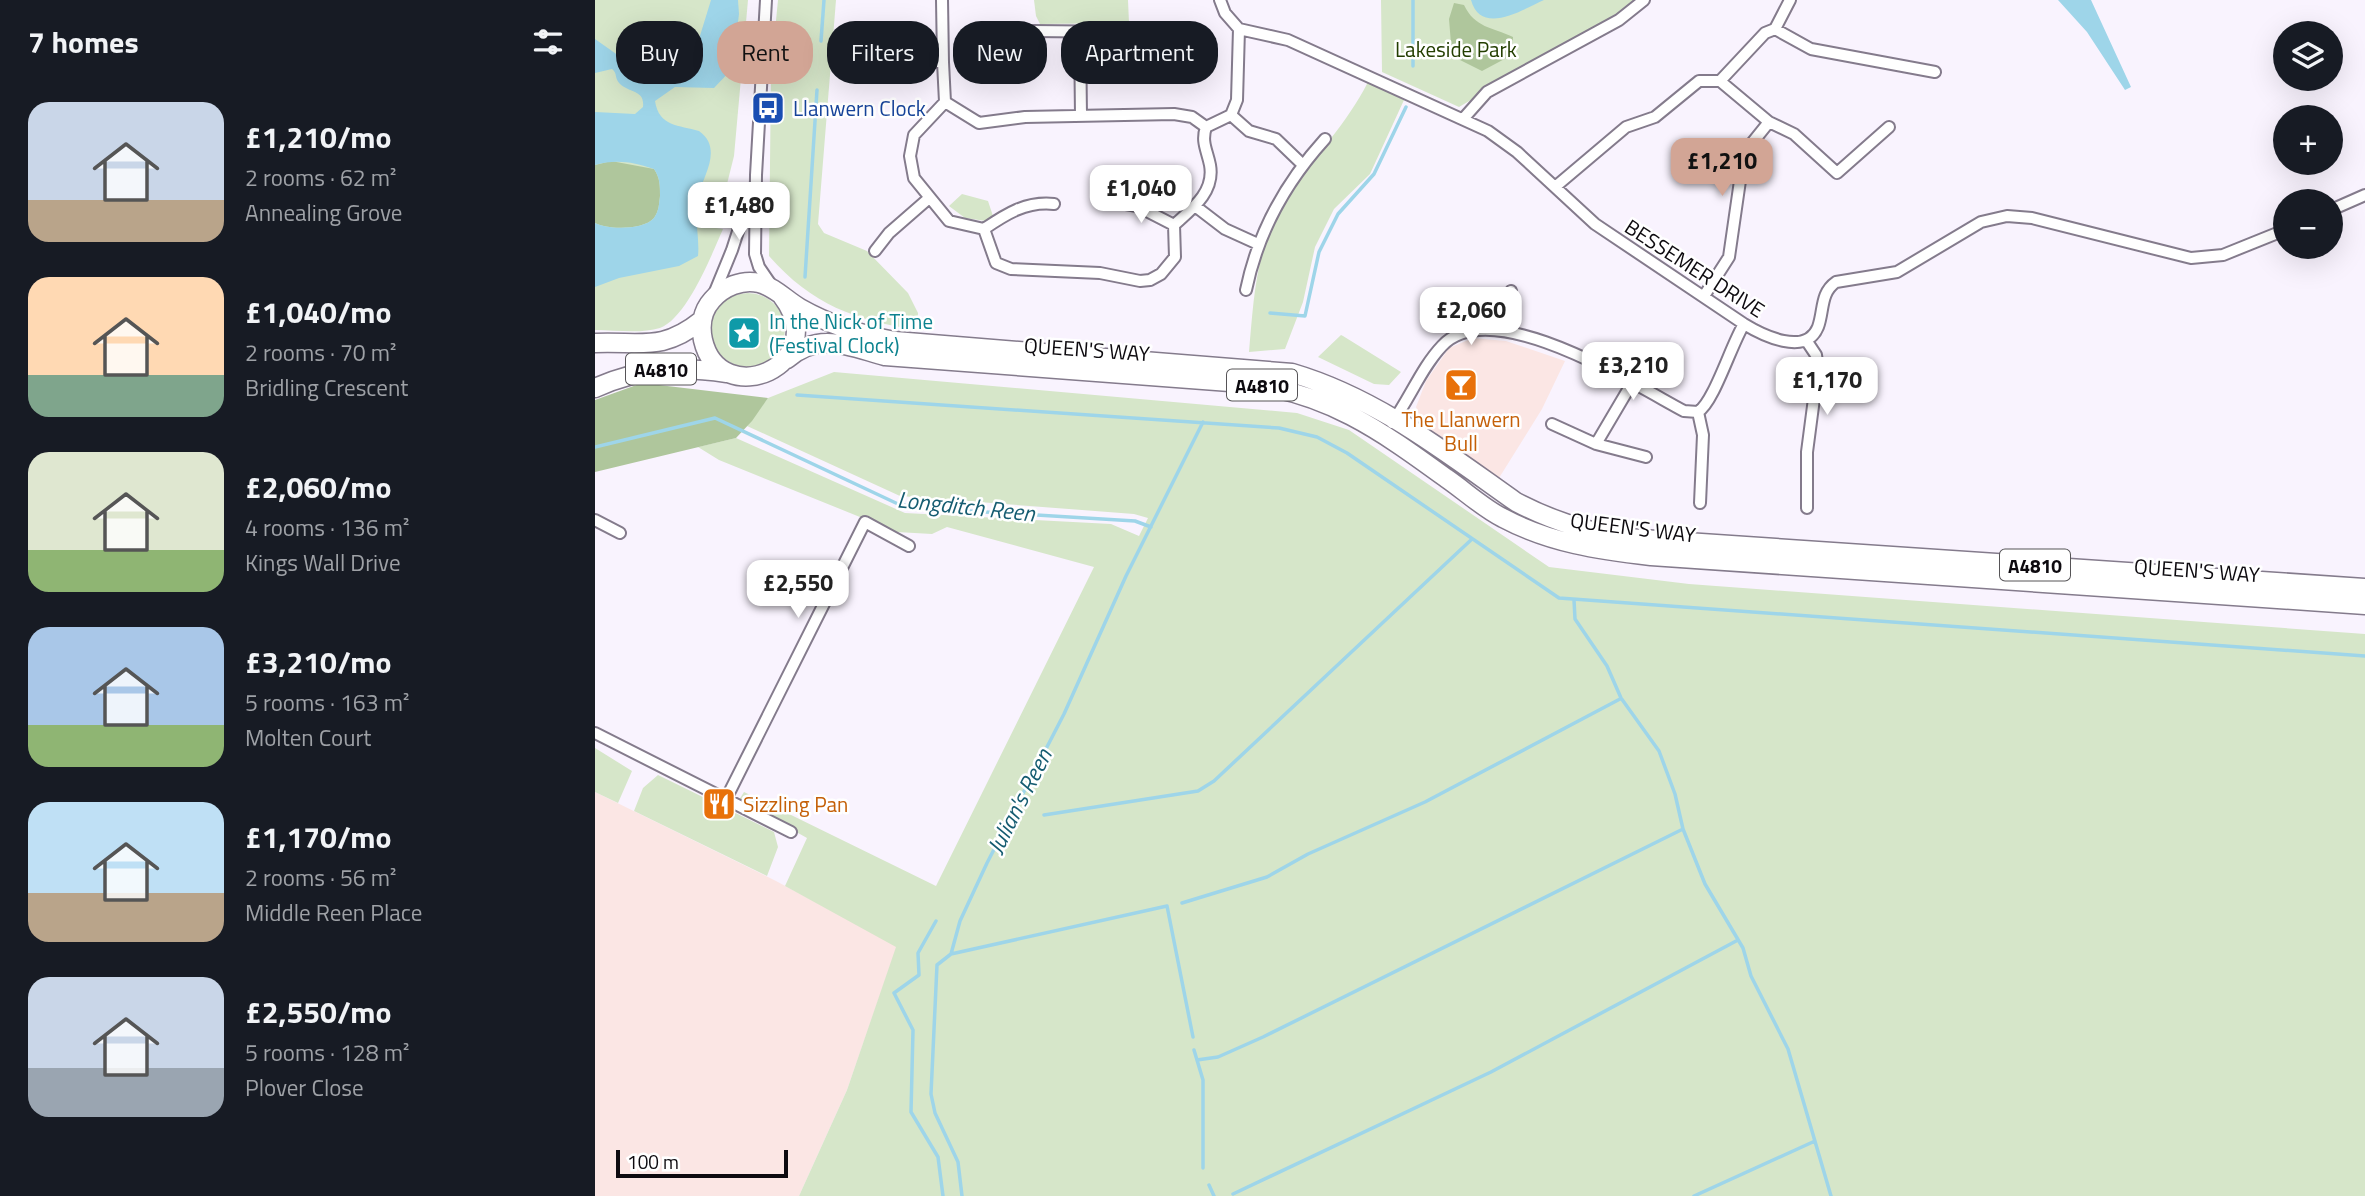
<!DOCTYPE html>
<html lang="en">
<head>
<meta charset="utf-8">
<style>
	body { margin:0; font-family:"Titillium Web",sans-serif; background:#20242c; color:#f1f3f6; height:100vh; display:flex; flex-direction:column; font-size:26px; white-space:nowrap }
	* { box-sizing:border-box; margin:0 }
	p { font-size:23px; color:#9ea1a6 }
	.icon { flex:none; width:38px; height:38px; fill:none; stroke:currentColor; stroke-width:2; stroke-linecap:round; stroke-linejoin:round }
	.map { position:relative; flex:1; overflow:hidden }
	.details { display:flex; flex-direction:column; background:#171b24; width:595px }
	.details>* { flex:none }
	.top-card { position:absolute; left:21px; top:21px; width:665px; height:63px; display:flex; gap:14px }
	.tools { position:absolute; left:1678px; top:21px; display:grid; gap:14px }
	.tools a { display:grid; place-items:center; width:70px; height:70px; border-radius:50%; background:#171b24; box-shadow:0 7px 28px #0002; font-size:35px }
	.scale { position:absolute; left:21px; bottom:18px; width:172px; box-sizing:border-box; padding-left:7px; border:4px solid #0d0a0f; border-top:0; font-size:19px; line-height:24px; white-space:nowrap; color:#0d0a0f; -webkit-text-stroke:5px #fff; paint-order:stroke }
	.price { position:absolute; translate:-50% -60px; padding:0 16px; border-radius:14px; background:#fff; color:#222; font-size:23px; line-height:46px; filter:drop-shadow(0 2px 4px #0008) }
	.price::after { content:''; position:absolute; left:50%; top:42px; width:21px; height:16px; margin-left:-10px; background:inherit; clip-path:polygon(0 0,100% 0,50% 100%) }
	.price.selected { background:#d2a595; color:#111 }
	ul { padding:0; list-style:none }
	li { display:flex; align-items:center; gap:21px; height:175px; padding:0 28px }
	li span { display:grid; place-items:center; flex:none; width:196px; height:140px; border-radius:21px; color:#555 }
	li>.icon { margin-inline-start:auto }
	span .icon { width:84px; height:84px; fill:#fffc; stroke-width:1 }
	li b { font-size:30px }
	h2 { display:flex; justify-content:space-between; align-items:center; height:84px; padding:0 28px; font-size:30px }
	.tag { padding:0 24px; border-radius:28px; background:#171b24; box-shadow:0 7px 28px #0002; font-size:24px; line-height:63px }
	.tag.selected { background:#d2a595; color:#111 }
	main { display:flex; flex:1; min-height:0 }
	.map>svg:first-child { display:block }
</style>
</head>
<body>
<main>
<section class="details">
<h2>7 homes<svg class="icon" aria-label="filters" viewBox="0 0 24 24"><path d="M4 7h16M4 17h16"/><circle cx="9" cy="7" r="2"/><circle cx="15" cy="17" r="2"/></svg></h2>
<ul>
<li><span style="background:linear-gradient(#c9d6e8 70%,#b9a48a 0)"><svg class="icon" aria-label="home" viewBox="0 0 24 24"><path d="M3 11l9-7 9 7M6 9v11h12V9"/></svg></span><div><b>£1,210/mo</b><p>2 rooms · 62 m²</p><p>Annealing Grove</p></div></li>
<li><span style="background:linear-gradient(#ffd9b3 70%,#7fa58c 0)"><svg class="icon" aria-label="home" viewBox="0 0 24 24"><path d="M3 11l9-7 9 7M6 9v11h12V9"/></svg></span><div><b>£1,040/mo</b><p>2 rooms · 70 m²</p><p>Bridling Crescent</p></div></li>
<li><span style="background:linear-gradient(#dfe7d0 70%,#8fb573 0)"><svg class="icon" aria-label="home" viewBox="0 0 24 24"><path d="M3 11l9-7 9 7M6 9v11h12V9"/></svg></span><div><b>£2,060/mo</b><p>4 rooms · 136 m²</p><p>Kings Wall Drive</p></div></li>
<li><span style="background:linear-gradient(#a9c7e8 70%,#8fb573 0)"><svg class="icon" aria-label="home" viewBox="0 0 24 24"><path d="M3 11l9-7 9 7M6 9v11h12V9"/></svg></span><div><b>£3,210/mo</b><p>5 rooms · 163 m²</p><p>Molten Court</p></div></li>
<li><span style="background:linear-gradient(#bfe0f5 65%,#b9a48a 0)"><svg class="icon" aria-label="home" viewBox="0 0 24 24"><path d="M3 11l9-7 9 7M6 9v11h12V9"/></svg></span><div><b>£1,170/mo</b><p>2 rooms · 56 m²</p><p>Middle Reen Place</p></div></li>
<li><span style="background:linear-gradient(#c9d6e8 65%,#9aa5b1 0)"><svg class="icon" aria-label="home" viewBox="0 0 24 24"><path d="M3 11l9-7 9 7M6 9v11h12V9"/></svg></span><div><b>£2,550/mo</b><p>5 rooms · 128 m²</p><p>Plover Close</p></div></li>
</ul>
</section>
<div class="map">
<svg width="1770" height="1196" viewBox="0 0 1770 1196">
	<rect width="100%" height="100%" fill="#f9f3fe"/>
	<!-- commercial -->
	<path fill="#fbe6e4" d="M 878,338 L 911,341 L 970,361 L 947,409 L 904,478 L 833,429 L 826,422 L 821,407 L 831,381 L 854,348 Z
		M 0,792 L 181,881 L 302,946 L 252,1090 L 204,1196 L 0,1196 Z"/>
	<!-- green -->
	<path fill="#d6e6c9" d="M 0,0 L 153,0 L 139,156 L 121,228 L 128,229 C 117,254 92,318 65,328 C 46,334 20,330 0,330 Z
		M 183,0 L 241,0 L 223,224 L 229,233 L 272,251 L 313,293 L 323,313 L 322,330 C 260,320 217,305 174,256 L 176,72 Z
		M 439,0 L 533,0 L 534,23 L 445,24 L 441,16 Z
		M 786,0 L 1039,0 L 1022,14 L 864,107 L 787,72 Z
		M 773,82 L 809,100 L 775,174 L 739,209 L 720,247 L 708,302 L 690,349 L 654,352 C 659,296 661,240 695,192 C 722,153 751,125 773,82 Z
		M 367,194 L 393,201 L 398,216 L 391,221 L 370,218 L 354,206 Z
		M116 330a37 37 0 1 1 74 0a37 37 0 1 1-74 0Z
		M 746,335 L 748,336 L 806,372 L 794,385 L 779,384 L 723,357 Z
		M 239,372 L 702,413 L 754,430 L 954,567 L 1094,584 L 1770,634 L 1770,1196 L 204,1196 L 252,1090 L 301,947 L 190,886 L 212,838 L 144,800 L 149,792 L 341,886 L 499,567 L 352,527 L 337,534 L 302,532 L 124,460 L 103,447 L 141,438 L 310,513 L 516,524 L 544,536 L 553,518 L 539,514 L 305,496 L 152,426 L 173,398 Z
		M 0,748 L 37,771 L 23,803 L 0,792 Z
		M 63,775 L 179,832 L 183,847 L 172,876 L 39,811 L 48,788 Z"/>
	<!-- forest -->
	<path fill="#afc69c" d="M 859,3 L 869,5 C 880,28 897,27 918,37 L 917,55 L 887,71 L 857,56 L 854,19 Z
		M 16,161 L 59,169 C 65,178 65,185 65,196 C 64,204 64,211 59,218 C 49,230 13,230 0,223 L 0,165 Z
		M 47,383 L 173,398 L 157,421 L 141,438 L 0,472 L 0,400 Z"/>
	<!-- water -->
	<path fill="#9ed5e9" d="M 116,0 L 143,0 L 144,14 L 137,69 L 119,88 L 80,87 L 60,101 C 64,127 84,125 104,131 C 128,148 109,175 103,195 C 98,213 105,238 103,256 L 84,266 L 24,278 L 0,287 L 0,223 C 13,230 49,230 59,218 C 64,211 64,204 65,196 C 65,185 65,178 59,169 C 38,162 21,159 0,165 L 0,112 L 40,114 L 48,107 C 50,90 35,93 25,84 C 19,78 23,74 17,69 L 0,73 L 0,39 L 41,68 C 48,68 100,64 104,61 L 104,39 Z
		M 876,0 L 949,0 C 927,10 886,36 876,0 Z
		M 1463,0 L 1496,0 L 1536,87 L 1530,90 L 1492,32 Z"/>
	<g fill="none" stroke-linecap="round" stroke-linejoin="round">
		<!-- stream -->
		<path stroke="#9ed5e9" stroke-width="3.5" d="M 818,0 L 818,66
			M 226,41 L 229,0
			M 210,277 L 222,90
			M 675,313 L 710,316 L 724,252 L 743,214 L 779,174 L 811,107
			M 202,395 L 684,428 L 722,437 L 752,453 L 964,598 L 1770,656
			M 0,447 L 120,418 L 303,504 L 324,508 L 540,521 L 556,527
			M 979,600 L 980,619 L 1012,666 L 1026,698 L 1064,751 L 1080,794 L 1088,829 L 1110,884 L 1148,948 L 1156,976 L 1193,1049 L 1236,1196
			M 449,815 L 603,791 L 619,781 L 877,539
			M 587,903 L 672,877 L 713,854 L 830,802 L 1025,699
			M 341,921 L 323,953 L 324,975 L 299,993 L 318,1030 L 316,1112 L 343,1157 L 348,1196
			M 356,954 L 572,906 L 598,1037
			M 599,1050 L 608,1080 L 608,1168
			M 602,1060 L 623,1057 L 668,1037 L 1088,829
			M 614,1185 L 619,1196
			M 638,1194 L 896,1072 L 1143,940
			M 367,1196 L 363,1162 L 340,1113 L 336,1094 L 342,965 L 356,954 L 365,921 L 392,863 L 469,714 L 531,576 L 608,422
			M 1099,1196 L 1220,1141"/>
		<defs>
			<path id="street" d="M 171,0 L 161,175 L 160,254 L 164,267 L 177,286
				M 625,0 L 630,13 L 644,29 L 693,40 L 893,131 L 922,152 L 1000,224 L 1149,324 C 1167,335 1211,357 1223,327 C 1229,311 1225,293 1241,282 L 1302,272 L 1386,222 L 1412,216 L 1437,218 L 1596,258 L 1628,255 L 1690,230
				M 644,29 L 642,100 L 636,115 L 654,131 L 681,139 L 707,164
				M 1180,29 L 1216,49 L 1340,72
				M 437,31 L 537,32
				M 485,31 L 486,116
				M 244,62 L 348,62 L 347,0
				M 348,62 L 350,102 L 319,135 L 315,156 L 319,178 L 354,221 L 389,229 L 401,263 L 416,269 L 505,273 L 545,281 L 555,280 L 566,274 L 580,257 L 579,225 C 597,209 620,192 615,165 C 612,150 606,142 611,127 L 597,117 L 579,114 L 430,117 L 384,123 L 350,102
				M 1125,81 L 1174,122 L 1199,134 L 1242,173 L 1294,127
				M 868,119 L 892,92 L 1024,20 L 1049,0
				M 611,127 L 636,115
				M 960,187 L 1031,127 L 1060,117 L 1104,81 L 1125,81 L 1170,33 L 1180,29 L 1195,0
				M 520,202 L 542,206 L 579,225
				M 600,206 L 630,229 L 663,244
				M 1736,210 L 1770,195
				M 389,229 C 411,214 431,201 459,204
				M 280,251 L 294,233 L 333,199
				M 651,290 C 663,232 690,183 730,139
				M 119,294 L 137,250 L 157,188
				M 1109,296 L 1134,257 L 1149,153 L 1174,122
				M 892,329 L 916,291
				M 1211,340 L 1221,355 L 1223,368 L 1212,452 L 1212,508
				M 1103,412 L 1108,435 L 1105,503
				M 797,423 C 815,398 827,367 847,346 C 896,293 1040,385 1089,411 L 1103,412 C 1119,402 1136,345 1149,324
				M 957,424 L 1001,444 L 1051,457
				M 1001,444 L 1037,383
				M 0,520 L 25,533
				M 0,733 L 196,832
				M 131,799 L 270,522 L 314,546"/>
			<path id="primary" d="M 187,296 C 240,365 125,413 108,340 C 105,326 107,311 117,300 C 128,287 147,279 164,283 C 180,287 191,300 205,308 C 235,325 267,335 300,341 L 697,373 C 782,398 850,452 921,502 C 957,521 992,532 1032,538 L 1770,588
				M 0,343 C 47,341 67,352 107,320
				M 192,359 C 224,331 253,346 290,356 L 648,383 C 732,392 785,430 851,478 C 870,491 888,508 908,518 C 955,543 1004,550 1056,556 L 1770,605
				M 0,388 C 44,368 84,366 132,373"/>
		</defs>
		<!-- street casing -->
		<use href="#street" stroke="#847b8c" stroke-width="14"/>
		<!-- primary casing -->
		<use href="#primary" stroke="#847b8c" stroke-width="21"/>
		<!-- street -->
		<use href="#street" stroke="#fff" stroke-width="10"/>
		<!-- primary -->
		<use href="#primary" stroke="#fff" stroke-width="18"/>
	</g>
	<!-- icons -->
	<defs>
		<symbol id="bus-square" viewBox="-11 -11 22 22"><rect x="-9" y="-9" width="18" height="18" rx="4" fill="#1a4fb4" stroke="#fff"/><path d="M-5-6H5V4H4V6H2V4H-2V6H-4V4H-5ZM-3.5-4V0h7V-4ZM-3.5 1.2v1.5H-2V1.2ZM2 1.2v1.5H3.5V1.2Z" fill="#fff"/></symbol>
		<symbol id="sight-square" viewBox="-11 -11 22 22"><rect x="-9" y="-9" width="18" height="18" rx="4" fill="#0f9aa8" stroke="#fff"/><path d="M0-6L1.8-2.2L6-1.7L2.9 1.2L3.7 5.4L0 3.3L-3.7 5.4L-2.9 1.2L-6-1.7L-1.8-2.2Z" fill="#fff"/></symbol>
		<symbol id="bar-square" viewBox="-11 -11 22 22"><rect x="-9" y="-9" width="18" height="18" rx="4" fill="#e8710a" stroke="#fff"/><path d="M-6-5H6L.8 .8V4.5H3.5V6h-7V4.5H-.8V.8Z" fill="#fff"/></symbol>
		<symbol id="restaurant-square" viewBox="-11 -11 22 22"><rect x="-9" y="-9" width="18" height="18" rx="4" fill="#e8710a" stroke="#fff"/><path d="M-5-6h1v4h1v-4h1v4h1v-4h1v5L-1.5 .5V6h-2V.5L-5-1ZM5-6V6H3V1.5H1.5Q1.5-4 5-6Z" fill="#fff"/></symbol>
	</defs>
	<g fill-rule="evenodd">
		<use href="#bus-square" x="154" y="89" width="38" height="38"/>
		<use href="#sight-square" x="130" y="314" width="38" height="38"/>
		<use href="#bar-square" x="847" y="366" width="38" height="38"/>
		<use href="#restaurant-square" x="105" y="785" width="38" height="38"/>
	</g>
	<g text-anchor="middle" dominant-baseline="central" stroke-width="5" stroke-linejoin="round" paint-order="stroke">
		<!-- shield labels -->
		<g fill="#fff" stroke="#565457" stroke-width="2">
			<rect x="31" y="353.5" width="70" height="31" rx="5"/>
			<rect x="632" y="369.5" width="70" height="31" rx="5"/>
			<rect x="1405" y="549.5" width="70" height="31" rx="5"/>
		</g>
		<g font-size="19" font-weight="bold" fill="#0d0a0f">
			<text x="66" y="369">A4810</text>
			<text x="667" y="385">A4810</text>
			<text x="1440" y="565">A4810</text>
		</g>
		<!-- park labels -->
		<g font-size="21" fill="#233e00" stroke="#fff">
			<text x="861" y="49">Lakeside Park</text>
		</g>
		<!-- transit labels -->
		<g font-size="21" fill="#164399" stroke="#fff" text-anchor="start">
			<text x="198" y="108">Llanwern Clock</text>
		</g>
		<!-- street labels -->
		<g font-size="21" fill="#0d0a0f" stroke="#fff">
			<text transform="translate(1100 268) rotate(33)">BESSEMER DRIVE</text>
			<text transform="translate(492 349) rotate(4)">QUEEN'S WAY</text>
			<text transform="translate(1038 527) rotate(7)">QUEEN'S WAY</text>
			<text transform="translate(1602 570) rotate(4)">QUEEN'S WAY</text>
		</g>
		<!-- culture labels -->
		<g font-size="21" fill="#0d838f" stroke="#fff" text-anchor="start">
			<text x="174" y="321">In the Nick of Time<tspan x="174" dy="24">(Festival Clock)</tspan></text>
		</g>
		<!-- food labels -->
		<g font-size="21" fill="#c56008" stroke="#fff">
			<text x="866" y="419">The Llanwern<tspan x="866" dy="24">Bull</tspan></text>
			<text x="148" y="804" text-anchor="start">Sizzling Pan</text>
		</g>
		<!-- water labels -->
		<g font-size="23" font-style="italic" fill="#155c71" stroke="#fff">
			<text transform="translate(371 506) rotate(6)">Longditch Reen</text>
			<text transform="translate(424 801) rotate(-63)">Julian's Reen</text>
		</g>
	</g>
</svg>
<div class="tools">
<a><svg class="icon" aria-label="layers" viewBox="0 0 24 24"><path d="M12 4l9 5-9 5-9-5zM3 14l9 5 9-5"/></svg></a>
<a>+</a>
<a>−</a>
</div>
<div class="scale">100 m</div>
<b class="price selected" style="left:1127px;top:198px">£1,210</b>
<b class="price" style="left:546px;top:225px">£1,040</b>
<b class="price" style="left:144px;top:242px">£1,480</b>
<b class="price" style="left:876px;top:347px">£2,060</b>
<b class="price" style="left:1038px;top:402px">£3,210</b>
<b class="price" style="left:1232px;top:417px">£1,170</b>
<b class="price" style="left:203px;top:620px">£2,550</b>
<div class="top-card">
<a class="tag">Buy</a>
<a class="tag selected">Rent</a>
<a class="tag">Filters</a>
<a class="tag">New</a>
<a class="tag">Apartment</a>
</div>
</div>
</main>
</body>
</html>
